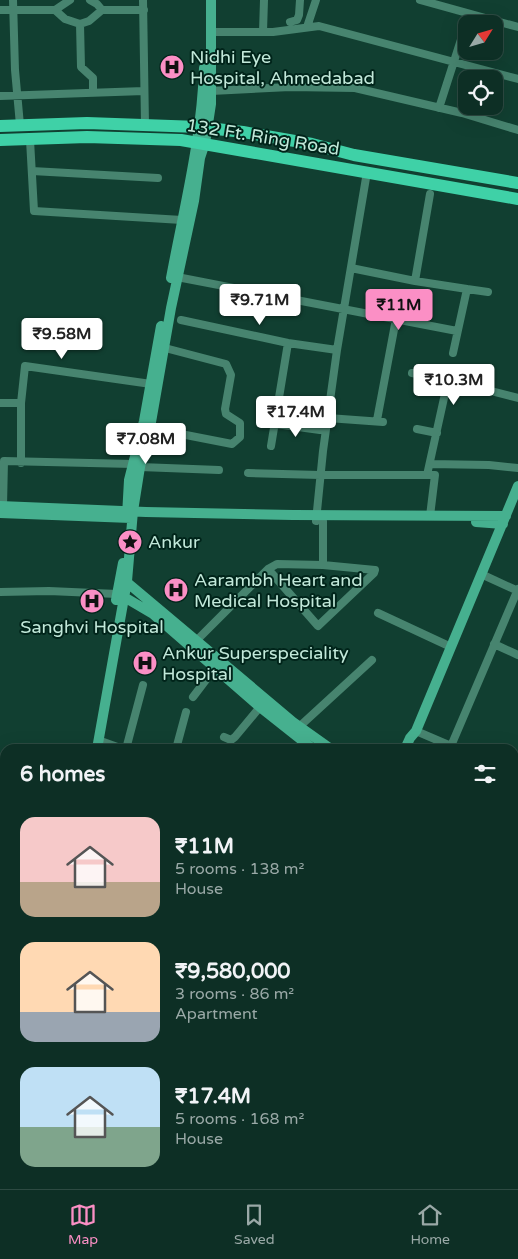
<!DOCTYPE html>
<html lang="en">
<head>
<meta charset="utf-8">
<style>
	body { margin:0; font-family:"Varela Round",sans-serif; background:#16372d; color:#f1f3f6; height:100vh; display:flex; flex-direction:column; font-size:19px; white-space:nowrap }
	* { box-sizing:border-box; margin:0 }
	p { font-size:16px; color:#9aa9a7 }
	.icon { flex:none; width:28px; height:28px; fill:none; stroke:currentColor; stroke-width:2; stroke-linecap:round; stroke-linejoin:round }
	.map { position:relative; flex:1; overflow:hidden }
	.drawer { position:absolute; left:0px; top:744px; width:519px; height:446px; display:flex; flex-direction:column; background:#0d2f25; border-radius:15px 15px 0 0; box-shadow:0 5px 20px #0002,0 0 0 1px #2d4a42 }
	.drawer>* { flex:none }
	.needle { width:32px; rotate:53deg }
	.tools { position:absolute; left:458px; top:15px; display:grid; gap:10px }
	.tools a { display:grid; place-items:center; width:45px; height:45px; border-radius:10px; background:#0d2f25; box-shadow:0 5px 20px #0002,0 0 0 1px #2d4a42; font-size:25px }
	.price { position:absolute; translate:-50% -42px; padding:0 11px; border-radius:5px; background:#fff; color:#222; font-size:16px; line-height:32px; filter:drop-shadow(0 1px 2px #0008) }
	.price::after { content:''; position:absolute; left:50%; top:30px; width:15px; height:11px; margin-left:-8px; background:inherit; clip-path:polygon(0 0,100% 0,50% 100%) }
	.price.on { background:#fb8fc5; color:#111 }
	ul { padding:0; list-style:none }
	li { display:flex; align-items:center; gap:15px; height:125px; padding:0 20px }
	li span { display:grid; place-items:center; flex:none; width:140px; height:100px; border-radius:15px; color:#555 }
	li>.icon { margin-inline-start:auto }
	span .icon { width:60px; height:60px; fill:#fffc; stroke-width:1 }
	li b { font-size:21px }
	h2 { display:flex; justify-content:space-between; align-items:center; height:60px; padding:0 20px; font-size:21px }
	.dock { display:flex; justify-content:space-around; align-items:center; height:70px; border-top:1px solid #2d4a42; background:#0d2f25; font-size:14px; color:#9aa9a7 }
	.dock a { display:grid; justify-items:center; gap:2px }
	.dock .on { color:#fb8fc5 }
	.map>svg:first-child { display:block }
</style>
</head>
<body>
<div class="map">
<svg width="518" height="1189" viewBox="0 0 518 1189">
	<rect width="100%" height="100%" fill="#113f31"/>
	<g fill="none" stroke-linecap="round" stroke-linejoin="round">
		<!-- street -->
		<path stroke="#47846f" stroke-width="8" d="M 13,0 L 15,70 L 20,125
			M 90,0 L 97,4 L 102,10
			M 143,0 L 145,124
			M 420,0 L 518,27
			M 0,10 L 55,10 L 70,0
			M 55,10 L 65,19 L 80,24 L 89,21 L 102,10 L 144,10
			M 290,22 L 297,20 L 299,15 L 300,0
			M 80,24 L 81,67 L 93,78 L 93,92
			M 307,27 L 316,0
			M 211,32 L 273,32 L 319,26 L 518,79
			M 263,32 L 264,0
			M 211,91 L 290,87 L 355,88 L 462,113 L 518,130
			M 0,96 L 144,91
			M 439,108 L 466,24
			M 30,140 L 34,211 L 182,220
			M 32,171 L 158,178
			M 351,268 L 415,281 L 467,289 L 453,353
			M 177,277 L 457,331
			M 415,281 L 430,194
			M 467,289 L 488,292
			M 181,320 L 288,343 L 337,350
			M 412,373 L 448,380 L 450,370
			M 0,403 L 21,403
			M 328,418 L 383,422
			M 377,420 L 396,319
			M 276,424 L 320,430
			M 150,428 L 232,444 L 240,437 L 240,423 L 226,414 L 225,409 L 231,375 L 226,364 L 165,348
			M 417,429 L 437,433
			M 271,446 L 288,343
			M 21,463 L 21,403 L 25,366 L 151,384
			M 430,464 L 489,465 L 518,468
			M 140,467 L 219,470
			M 248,473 L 320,475 L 435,475 L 430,516
			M 427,475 L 448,380 L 518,398
			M 3,506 L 4,461 L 133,464
			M 316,521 L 323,451 L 337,350 L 367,172
			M 323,521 L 323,565
			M 481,574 L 518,591
			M 0,592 L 49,591 L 117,594
			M 378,613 L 451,647
			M 197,640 L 268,569 L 277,564 L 323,565 L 375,570 L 374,573 L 318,626 L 268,569
			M 494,644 L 518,655
			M 193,697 L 215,668
			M 300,726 L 372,660
			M 416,731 L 451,746 L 518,589
			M 224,737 L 231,740 L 235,737 L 260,707
			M 98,740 L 123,749
			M 126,749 L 143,685
			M 176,749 L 186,712
			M 514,773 L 518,775
			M 0,808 L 5,808
			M 514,831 L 518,826
			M 0,960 L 5,956
			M 0,965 L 5,971
			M 0,1027 L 5,1031
			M 0,1181 L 6,1189
			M 156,1185 L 160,1189
			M 209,1185 L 213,1189
			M 32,1189 L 36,1185"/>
		<!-- secondary -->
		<path stroke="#46b08f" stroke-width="10" d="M 171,278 C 184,208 202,138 204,68
			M 0,506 L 146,512 L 293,515 L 506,516
			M 0,513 L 131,518
			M 127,516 L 129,480 L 144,421 L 161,326
			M 476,522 L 503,524
			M 123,579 L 293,722 L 331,749
			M 119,594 L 153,614 L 260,707 L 313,749
			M 116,600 L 123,563
			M 97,749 L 127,581 L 133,511 L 140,467 L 150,428 L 171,308 L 194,201 L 200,158 L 205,143 L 211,104 L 211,0
			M 405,749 L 410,738 L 416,731 L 518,486
			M 0,855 L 5,856
			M 514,899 L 518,903
			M 514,913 L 518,917
			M 514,1040 L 518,1035
			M 0,1047 L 5,1038
			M 0,1066 L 5,1057
			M 514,1103 L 518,1098
			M 0,1104 L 5,1110
			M 67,1185 L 71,1189
			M 434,1185 L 438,1189
			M 476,1185 L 478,1189
			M 148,1189 L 150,1185
			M 387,1189 L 390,1185"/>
		<!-- primary -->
		<path stroke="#3fd1a7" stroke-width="12" d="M 0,126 L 87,123 L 199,127 L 243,132 L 312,144 L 354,155 L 518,183
			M 0,140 L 87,137 L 181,140 L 518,199"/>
		<defs>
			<path id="rail" d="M 514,1059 L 518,1054
				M 514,1080 L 518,1075
				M 405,1189 L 408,1185
				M 423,1189 L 426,1185"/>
		</defs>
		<!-- rail casing -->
		<use href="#rail" stroke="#76a091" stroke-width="4"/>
		<!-- rail -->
		<use href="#rail" stroke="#00241a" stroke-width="2" stroke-dasharray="5.5" stroke-linecap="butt"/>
	</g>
	<!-- icons -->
	<defs>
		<symbol id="hospital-disc" viewBox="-11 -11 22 22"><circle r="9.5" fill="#fb8fc5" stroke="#00241a"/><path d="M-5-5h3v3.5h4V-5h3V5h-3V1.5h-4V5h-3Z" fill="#111"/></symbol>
		<symbol id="sight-disc" viewBox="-11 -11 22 22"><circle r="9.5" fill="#fb8fc5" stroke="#00241a"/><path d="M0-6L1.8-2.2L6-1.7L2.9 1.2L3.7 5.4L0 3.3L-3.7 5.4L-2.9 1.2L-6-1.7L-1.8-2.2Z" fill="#111"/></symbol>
	</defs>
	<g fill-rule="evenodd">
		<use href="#hospital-disc" x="158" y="53" width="28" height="28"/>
		<use href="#sight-disc" x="116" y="528" width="28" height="28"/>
		<use href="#hospital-disc" x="162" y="576" width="28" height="28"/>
		<use href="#hospital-disc" x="78" y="587" width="28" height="28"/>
		<use href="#hospital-disc" x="131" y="649" width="28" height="28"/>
	</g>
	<g text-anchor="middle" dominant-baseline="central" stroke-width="4" stroke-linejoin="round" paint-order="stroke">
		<!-- poi labels -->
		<g font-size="18" fill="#c2e9da" stroke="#00241a" text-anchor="start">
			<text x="190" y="57">Nidhi Eye<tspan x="190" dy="21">Hospital, Ahmedabad</tspan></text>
			<text x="148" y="542">Ankur</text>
			<text x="194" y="580">Aarambh Heart and<tspan x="194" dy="21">Medical Hospital</tspan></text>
			<text x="92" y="627" text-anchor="middle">Sanghvi Hospital</text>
			<text x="162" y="653">Ankur Superspeciality<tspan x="162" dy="21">Hospital</tspan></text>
		</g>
		<!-- street labels -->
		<g font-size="18" fill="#c2e9da" stroke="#00241a">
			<text transform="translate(263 137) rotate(9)">132 Ft. Ring Road</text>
		</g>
	</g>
</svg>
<div class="tools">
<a><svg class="needle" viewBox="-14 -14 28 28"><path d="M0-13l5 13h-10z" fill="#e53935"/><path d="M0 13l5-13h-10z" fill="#9aa9a7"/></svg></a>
<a><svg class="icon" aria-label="locate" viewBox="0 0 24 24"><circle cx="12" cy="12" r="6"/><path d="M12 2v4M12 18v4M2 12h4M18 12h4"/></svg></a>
</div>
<b class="price" style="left:260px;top:326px">₹9.71M</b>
<b class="price on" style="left:399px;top:331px">₹11M</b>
<b class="price" style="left:62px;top:360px">₹9.58M</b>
<b class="price" style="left:454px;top:406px">₹10.3M</b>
<b class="price" style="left:296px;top:438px">₹17.4M</b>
<b class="price" style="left:146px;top:465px">₹7.08M</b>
<section class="drawer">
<h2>6 homes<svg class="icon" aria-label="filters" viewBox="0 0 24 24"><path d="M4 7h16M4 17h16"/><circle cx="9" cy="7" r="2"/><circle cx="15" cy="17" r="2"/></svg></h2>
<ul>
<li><span style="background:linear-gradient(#f6c9c9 65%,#b9a48a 0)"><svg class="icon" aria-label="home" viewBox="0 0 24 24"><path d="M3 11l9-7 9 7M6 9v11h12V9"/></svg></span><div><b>₹11M</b><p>5 rooms · 138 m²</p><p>House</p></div></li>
<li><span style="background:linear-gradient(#ffd9b3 70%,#9aa5b1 0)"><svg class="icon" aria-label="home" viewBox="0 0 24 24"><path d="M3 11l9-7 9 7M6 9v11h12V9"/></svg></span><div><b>₹9,580,000</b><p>3 rooms · 86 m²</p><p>Apartment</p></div></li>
<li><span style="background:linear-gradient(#bfe0f5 60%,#7fa58c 0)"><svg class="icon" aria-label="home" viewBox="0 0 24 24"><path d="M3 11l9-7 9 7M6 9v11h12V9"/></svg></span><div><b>₹17.4M</b><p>5 rooms · 168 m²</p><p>House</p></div></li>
</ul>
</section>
</div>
<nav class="dock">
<a class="on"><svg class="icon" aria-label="map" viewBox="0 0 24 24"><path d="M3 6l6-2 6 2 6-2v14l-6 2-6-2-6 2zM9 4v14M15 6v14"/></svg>Map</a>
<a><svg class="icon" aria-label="saved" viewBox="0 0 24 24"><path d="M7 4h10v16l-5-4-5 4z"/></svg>Saved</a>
<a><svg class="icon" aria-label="home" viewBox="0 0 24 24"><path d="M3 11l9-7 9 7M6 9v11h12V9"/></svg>Home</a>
</nav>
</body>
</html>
